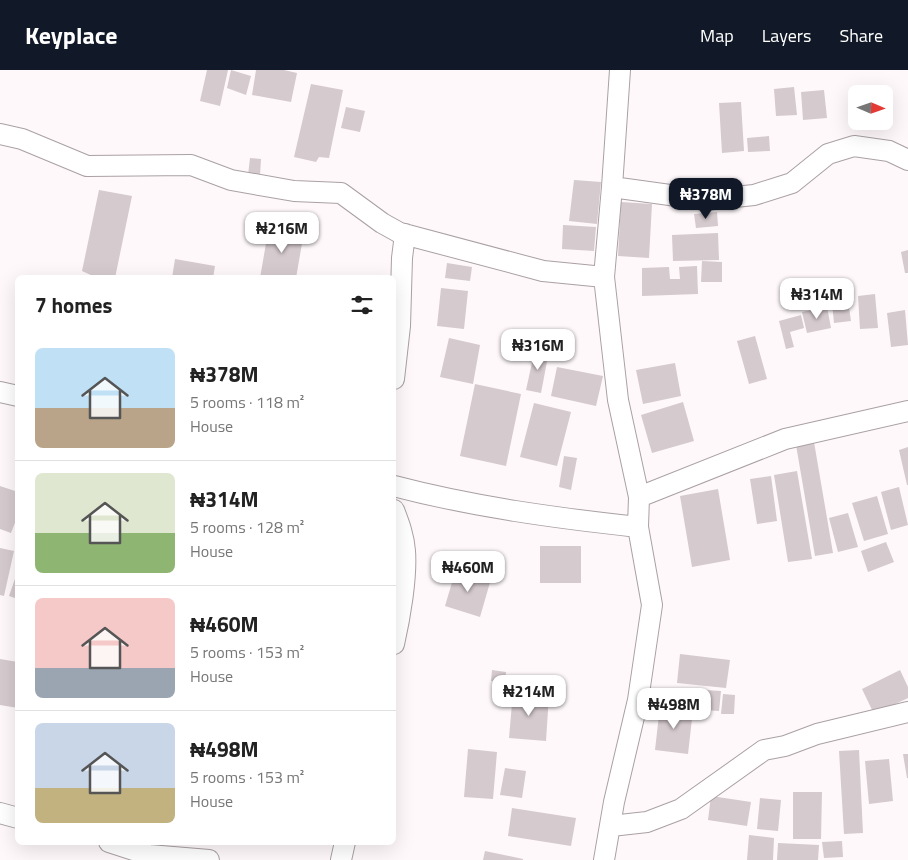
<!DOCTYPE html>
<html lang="en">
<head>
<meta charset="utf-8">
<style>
	body { margin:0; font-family:"Titillium Web",sans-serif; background:#f2f2f2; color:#222; height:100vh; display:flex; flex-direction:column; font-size:19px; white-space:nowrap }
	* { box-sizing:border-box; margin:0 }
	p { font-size:16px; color:#767676 }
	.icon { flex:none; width:28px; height:28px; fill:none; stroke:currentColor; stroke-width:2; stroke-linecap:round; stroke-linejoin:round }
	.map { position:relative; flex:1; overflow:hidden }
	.details { position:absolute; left:15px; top:205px; width:381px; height:570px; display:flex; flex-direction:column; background:#fff; border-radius:8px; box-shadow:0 5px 20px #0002 }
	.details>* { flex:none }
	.needle { width:32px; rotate:92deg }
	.buttons { position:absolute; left:848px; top:15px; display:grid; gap:10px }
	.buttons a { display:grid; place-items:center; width:45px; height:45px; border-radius:8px; background:#fff; box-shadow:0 5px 20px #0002; font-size:25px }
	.price { position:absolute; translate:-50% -42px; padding:0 11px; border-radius:10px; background:#fff; color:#222; font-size:16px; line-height:32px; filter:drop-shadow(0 1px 2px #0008) }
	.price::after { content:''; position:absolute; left:50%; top:30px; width:15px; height:11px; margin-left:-8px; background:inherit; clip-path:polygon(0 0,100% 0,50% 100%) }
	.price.selected { background:#111827; color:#fff }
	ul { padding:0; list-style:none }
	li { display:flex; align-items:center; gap:15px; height:125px; padding:0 20px }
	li+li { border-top:1px solid #e0e0e0 }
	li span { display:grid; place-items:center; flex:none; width:140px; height:100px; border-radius:8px; color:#555 }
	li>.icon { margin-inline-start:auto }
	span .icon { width:60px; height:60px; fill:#fffc; stroke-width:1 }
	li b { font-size:21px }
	h2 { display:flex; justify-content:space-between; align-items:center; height:60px; padding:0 20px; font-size:21px }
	header { display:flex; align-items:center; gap:30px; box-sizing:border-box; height:70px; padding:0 25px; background:#111827; color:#fff }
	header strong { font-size:24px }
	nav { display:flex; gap:28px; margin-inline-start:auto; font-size:18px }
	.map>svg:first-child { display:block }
</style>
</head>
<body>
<header>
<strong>Keyplace</strong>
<nav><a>Map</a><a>Layers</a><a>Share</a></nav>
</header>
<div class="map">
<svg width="908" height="790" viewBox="0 0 908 790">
	<rect width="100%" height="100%" fill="#fef8fa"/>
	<!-- building -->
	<path fill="#d5cace" d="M 207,0 L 228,0 L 220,36 L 200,31 Z
		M 231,0 L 251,6 L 246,25 L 227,18 Z
		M 256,0 L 284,0 L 297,3 L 291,32 L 252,25 Z
		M 311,14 L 343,20 L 329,88 L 319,87 L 316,92 L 294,87 Z
		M 794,17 L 797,45 L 776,46 L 774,19 Z
		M 824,20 L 827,48 L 803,50 L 801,22 Z
		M 741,32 L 744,81 L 722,83 L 719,33 Z
		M 346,37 L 365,41 L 360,62 L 341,58 Z
		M 769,66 L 770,81 L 748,82 L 747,68 Z
		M 250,88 L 261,89 L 260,106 L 248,105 Z
		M 574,110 L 601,112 L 597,154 L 569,151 Z
		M 99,120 L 132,126 L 115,208 L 95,207 L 82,201 Z
		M 621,132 L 652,134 L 649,188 L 618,186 Z
		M 717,142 L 718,156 L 696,158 L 694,144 Z
		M 563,155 L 596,157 L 594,181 L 562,179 Z
		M 269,156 L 285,161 L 304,162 L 296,208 L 260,208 Z
		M 718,163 L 719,190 L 673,191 L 672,165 Z
		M 908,180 L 908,203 L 905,203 L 901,182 Z
		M 175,189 L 215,196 L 213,208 L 172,208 Z
		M 702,191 L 722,192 L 722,212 L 701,212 Z
		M 447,193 L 472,197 L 470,211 L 445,208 Z
		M 697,196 L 698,224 L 642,226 L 642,198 L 669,197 L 670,209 L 680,209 L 679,197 Z
		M 441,218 L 468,221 L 464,259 L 437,256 Z
		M 875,224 L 878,258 L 860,259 L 858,226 Z
		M 848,230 L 851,251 L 834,253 L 832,233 Z
		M 827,237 L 831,258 L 807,263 L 802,242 Z
		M 905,240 L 908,275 L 891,277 L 887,243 Z
		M 801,245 L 804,258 L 790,262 L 794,277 L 786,279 L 779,251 Z
		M 755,266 L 767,309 L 749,314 L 737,271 Z
		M 449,268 L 480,275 L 473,314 L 440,307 Z
		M 535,279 L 549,281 L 541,323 L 526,320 Z
		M 675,293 L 681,326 L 643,334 L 636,300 Z
		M 557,297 L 603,306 L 596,336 L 551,326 Z
		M 475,314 L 521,324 L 506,396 L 460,386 Z
		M 683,332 L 694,371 L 652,383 L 641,345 Z
		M 534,333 L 571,342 L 557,396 L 520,387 Z
		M 814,372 L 833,483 L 815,486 L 796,375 Z
		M 908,377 L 908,415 L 907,415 L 899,380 Z
		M 564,386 L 577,388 L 571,420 L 559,417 Z
		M 797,401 L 812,489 L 788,492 L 774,405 Z
		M 771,406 L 777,451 L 757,454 L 750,409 Z
		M 0,416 L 18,422 L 18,445 L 11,463 L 0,459 Z
		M 899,417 L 908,455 L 891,460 L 881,422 Z
		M 718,419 L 730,490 L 692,497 L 680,426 Z
		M 877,426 L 888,464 L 864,471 L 852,433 Z
		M 848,443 L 858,477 L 838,482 L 829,448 Z
		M 886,472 L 894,492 L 868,502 L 861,481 Z
		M 540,476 L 581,476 L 581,513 L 540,513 Z
		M 0,478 L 14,481 L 4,526 L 0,525 Z
		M 456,499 L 491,509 L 480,547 L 445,536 Z
		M 18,500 L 18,529 L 9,526 Z
		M 680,584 L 730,590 L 726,618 L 677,613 Z
		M 0,589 L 18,592 L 18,638 L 0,635 Z
		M 492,600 L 506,602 L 505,613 L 491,611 Z
		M 900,600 L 908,617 L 908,628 L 874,644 L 862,619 Z
		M 705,620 L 721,621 L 719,641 L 703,640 Z
		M 513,622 L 549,625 L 546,671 L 509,668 Z
		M 723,624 L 735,625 L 734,644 L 721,644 Z
		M 660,636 L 693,640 L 688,684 L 655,680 Z
		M 468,679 L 497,682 L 493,729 L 464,727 Z
		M 859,680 L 863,763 L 844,764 L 839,681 Z
		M 903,684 L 908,684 L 908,708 L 907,708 Z
		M 889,689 L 893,731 L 869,734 L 865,691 Z
		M 505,698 L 526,701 L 522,728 L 500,725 Z
		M 793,722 L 822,722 L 821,769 L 793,769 Z
		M 711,726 L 751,732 L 747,756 L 708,750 Z
		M 760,728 L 781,730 L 778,761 L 757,759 Z
		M 512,738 L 576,748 L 571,776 L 508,766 Z
		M 749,765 L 774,768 L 773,790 L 747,790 Z
		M 842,771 L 843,787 L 824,788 L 822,772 Z
		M 778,773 L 819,775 L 818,790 L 777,790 Z
		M 485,781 L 523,789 L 523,790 L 483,790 Z"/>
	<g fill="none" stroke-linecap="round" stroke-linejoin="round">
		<defs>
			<path id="minor" d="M 0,64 L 22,69 L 87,96 L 191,95 L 231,110 L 294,121 L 341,123 L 382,153 L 400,163 L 543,201 L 604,207
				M 612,117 L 706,130 L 754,125 L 792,113 L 828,84 L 854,76 L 889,81 L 908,90
				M 394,309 L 400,256 L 402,188 L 405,164
				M 0,322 L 18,326
				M 394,416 C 474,437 556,448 638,457
				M 639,427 L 785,369 L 908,341
				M 394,440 C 399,453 404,466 405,481 C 407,507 400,548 394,574
				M 0,743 L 18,748
				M 611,756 L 647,752 L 681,739 L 764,680 L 785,676 L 817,664 L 908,642
				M 109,772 L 149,785 L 209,790
				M 341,790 L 345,772
				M 604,790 L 614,732 L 638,630 L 652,535 L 638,457 L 639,427 L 618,330 L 604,207 L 612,117 L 620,0"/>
		</defs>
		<!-- minor casing -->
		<use href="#minor" stroke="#aaa0a4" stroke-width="22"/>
		<!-- minor -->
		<use href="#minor" stroke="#fff" stroke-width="20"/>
	</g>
</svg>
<div class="buttons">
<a><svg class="needle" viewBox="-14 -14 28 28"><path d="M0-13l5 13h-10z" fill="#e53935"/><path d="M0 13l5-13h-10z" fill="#767676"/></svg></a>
</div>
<b class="price selected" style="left:706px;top:150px">₦378M</b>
<b class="price" style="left:282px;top:184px">₦216M</b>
<b class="price" style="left:817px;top:250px">₦314M</b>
<b class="price" style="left:538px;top:301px">₦316M</b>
<b class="price" style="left:468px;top:523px">₦460M</b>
<b class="price" style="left:529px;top:647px">₦214M</b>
<b class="price" style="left:674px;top:660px">₦498M</b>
<section class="details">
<h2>7 homes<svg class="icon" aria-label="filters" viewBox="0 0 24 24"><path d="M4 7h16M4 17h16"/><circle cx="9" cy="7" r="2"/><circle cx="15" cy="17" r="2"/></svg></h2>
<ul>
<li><span style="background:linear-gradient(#bfe0f5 60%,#b9a48a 0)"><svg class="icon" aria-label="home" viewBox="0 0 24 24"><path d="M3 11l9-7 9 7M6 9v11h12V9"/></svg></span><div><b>₦378M</b><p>5 rooms · 118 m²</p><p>House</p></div></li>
<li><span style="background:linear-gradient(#dfe7d0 60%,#8fb573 0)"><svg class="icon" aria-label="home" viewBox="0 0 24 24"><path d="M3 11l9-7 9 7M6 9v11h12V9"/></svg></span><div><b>₦314M</b><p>5 rooms · 128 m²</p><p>House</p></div></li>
<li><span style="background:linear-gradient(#f6c9c9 70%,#9aa5b1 0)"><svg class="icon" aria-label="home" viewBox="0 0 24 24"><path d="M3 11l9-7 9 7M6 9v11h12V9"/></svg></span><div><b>₦460M</b><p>5 rooms · 153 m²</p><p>House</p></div></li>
<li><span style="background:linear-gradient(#c9d6e8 65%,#c2b280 0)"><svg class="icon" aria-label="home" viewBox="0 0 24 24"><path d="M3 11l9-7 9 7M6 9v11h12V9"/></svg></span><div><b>₦498M</b><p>5 rooms · 153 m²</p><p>House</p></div></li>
</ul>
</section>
</div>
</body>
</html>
